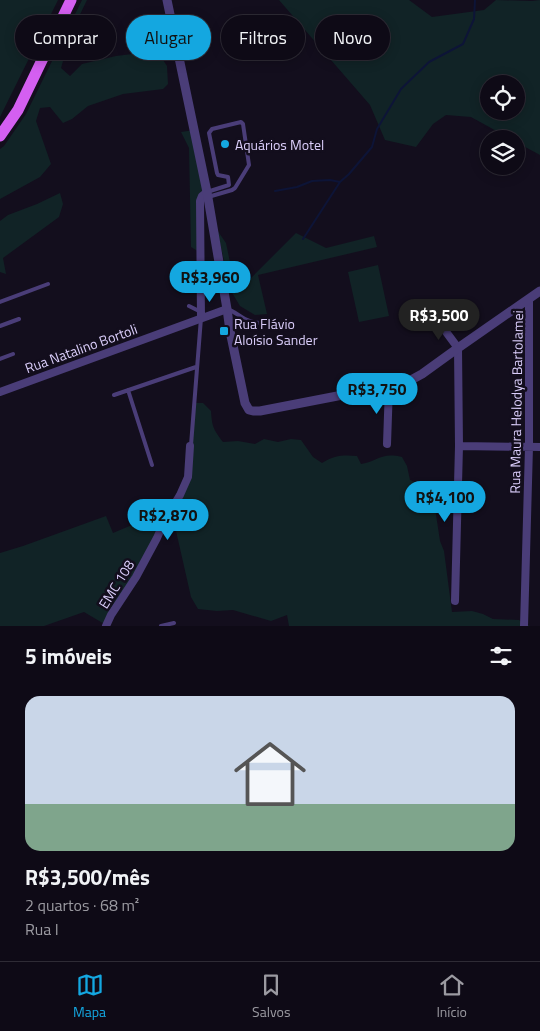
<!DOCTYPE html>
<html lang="pt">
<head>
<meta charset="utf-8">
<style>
	body { margin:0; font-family:"Titillium Web",sans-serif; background:#17131f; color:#f1f3f6; height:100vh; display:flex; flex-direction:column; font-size:19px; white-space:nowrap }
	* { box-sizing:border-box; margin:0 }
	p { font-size:16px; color:#9b9aa1 }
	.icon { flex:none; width:28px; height:28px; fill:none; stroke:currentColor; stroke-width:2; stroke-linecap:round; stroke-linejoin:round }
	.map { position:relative; height:626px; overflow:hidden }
	.drawer { display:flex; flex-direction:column; background:#0e0a16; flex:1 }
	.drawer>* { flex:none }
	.hud { position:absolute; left:15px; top:15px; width:510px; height:45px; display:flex; gap:10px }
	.controls { position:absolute; left:480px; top:75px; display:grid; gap:10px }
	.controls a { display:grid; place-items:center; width:45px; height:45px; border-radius:50%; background:#0e0a16; box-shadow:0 2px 12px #0003,0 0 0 1px #2e2b35; font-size:25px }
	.price { position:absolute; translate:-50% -42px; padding:0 11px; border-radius:18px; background:#14a7e0; color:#111; font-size:16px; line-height:32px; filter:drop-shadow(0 1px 2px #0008) }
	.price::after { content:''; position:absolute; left:50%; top:30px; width:15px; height:11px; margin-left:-8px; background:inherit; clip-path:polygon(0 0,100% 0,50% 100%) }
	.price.current { background:#222; color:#fff }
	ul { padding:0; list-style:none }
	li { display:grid; align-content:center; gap:10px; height:265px; padding:0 25px }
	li+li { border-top:1px solid #2e2b35 }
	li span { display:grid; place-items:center; height:155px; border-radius:15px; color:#555 }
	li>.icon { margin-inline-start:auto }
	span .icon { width:90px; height:90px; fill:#fffc; stroke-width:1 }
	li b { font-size:21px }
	h2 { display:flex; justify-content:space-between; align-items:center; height:60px; padding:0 25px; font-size:21px }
	.chip { padding:0 18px; border-radius:22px; background:#0e0a16; box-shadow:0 2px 12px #0003,0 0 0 1px #2e2b35; font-size:18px; line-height:45px }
	.chip.current { background:#14a7e0; color:#111 }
	.tab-bar { display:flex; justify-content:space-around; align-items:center; height:70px; border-top:1px solid #2e2b35; background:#0e0a16; font-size:14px; color:#9b9aa1 }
	.tab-bar a { display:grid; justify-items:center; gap:2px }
	.tab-bar .current { color:#14a7e0 }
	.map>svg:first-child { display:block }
</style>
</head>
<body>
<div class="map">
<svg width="540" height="626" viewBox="0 0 540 626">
	<rect width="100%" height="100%" fill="#130e1d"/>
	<!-- green -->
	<path fill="#112326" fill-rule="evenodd" d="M 0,0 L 58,0 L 0,117 Z
		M 82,0 L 87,0 L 71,33 L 61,68 L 70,76 L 82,64 L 116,56 L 157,51 L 167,66 L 168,84 L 163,89 L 123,94 L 88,106 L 72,119 L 63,123 L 50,107 L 40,108 L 36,121 L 51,164 L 40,177 L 0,199 L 0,149 L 4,146 L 26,114 Z
		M 279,0 L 409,0 L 432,17 L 484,10 L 496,0 L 532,1 L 540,0 L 540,155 L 516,142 L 516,139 L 511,139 L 471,117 L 446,115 L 433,124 L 416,147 L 385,140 L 370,105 ZM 489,84 L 516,84 L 516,111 L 489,111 Z
		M 194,130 L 207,192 L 202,196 L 201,253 L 191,247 L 189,148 L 181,132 Z
		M 60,193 L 63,204 L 59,217 L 3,258 L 6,274 L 0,272 L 0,221 L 8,215 L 37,204 Z
		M 217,230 L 226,243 L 231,267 L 243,286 L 296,233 L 326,248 L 374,236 L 377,247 L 258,275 L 267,314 L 255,315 L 240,306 L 231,291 Z
		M 378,265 L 389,316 L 359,322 L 348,272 Z
		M 194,403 L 203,403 L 211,411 C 212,426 213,429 223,442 L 238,441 L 255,444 L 264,439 L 278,442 L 291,439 L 301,440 L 313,457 L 322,463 C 335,455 343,455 357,456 L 361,464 C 379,461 381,452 402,457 L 407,466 L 410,480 L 424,486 L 428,495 L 435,508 L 440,541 L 444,551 L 452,612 L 472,611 L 483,614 L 493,619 L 519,620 L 530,626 L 289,626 L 287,615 L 271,621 L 233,610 L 217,611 L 198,609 L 191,597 L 174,522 L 164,522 L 106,625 L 84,612 L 44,626 L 0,626 L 0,553 L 23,546 L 106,516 L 113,533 L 172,508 L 188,477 Z"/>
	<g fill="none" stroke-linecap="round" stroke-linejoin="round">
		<!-- stream -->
		<path stroke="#0d1437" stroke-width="2" d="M 275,191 L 297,187 L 312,181 L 330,180 L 340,182
			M 303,239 L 340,182 L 349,174 L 372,147 L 377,129 L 401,89 L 429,62 L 463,44 L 474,19 L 475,0"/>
		<!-- service -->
		<path stroke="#4a3d78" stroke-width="4" d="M 207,192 L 229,185 L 228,177 L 218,175 L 217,173 L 209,133 L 212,129 L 241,122 L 243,124 L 249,165 L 235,188 L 232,190 L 208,197
			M 0,302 L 48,284
			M 189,306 L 201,312
			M 227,309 C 234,311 239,316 245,319 C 257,325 270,323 283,322
			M 0,326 L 19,319
			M 0,359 L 13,354
			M 128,390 L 152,465
			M 114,395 L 196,367
			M 191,445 L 201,318
			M 161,626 L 174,623"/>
		<!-- minor -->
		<path stroke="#4a3d78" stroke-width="8" d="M 201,318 L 200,201 L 202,196 L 207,192
			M 438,321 L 458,348 L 459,446 L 455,601
			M 0,392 L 227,309
			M 387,444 L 389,386
			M 459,446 L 540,447
			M 106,626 L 111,615 L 136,577 L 157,538 L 164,522 L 180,495 L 188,477 L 190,446
			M 524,626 L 529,447 L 529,299"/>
		<!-- tertiary -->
		<path stroke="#4a3d78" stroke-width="9" d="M 167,0 L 207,192 L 227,309 L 230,331 L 245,403 L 249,410 L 253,411 L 260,411 L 389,386 L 411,380 L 422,374 L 458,348 L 540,291"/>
		<!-- primary -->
		<path stroke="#d45ff1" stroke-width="11" d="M 0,136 L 18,110 L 71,0"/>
	</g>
	<!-- markers -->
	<g fill="#14a7e0" stroke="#130e1d" stroke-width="2">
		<circle cx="225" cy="144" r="5"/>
		<rect x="219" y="326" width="10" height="10" rx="2.5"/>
	</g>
	<g text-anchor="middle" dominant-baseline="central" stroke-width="5" stroke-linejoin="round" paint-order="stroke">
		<!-- poi labels -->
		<g font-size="14" fill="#dbcefb" stroke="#130e1d" text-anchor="start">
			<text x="235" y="144">Aquários Motel</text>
			<text x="234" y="323">Rua Flávio<tspan x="234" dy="16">Aloísio Sander</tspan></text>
		</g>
		<!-- street labels -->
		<g font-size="14" fill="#dbcefb" stroke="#130e1d">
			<text transform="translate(81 348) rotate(-20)">Rua Natalino Bortoli</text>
			<text transform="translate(516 402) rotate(-89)">Rua Maura Helodya Bartolamei</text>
			<text transform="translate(116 584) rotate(-58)">EMC 108</text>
		</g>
	</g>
</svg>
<div class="controls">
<a><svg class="icon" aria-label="locate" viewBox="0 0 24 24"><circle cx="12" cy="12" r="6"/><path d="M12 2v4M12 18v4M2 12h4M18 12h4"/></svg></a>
<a><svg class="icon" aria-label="layers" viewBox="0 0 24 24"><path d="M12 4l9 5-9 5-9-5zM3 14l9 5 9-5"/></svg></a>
</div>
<b class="price" style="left:210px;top:303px">R$3,960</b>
<b class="price current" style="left:439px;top:341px">R$3,500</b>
<b class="price" style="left:377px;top:415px">R$3,750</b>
<b class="price" style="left:445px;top:523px">R$4,100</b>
<b class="price" style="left:168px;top:541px">R$2,870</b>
<div class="hud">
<a class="chip">Comprar</a>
<a class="chip current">Alugar</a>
<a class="chip">Filtros</a>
<a class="chip">Novo</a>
</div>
</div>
<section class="drawer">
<h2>5 imóveis<svg class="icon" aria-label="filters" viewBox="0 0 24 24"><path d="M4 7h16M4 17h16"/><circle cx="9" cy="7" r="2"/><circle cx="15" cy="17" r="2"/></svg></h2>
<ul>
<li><span style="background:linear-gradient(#c9d6e8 70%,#7fa58c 0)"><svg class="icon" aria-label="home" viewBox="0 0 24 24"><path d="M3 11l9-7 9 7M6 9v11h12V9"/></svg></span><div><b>R$3,500/mês</b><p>2 quartos · 68 m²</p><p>Rua I</p></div></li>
</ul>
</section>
<nav class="tab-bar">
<a class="current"><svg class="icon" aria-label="map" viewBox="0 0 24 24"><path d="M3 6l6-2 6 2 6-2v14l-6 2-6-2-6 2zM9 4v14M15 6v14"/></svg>Mapa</a>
<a><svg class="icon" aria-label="saved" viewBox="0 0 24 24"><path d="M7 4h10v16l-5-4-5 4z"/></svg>Salvos</a>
<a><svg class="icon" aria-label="home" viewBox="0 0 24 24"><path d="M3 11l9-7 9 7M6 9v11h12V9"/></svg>Início</a>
</nav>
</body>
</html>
